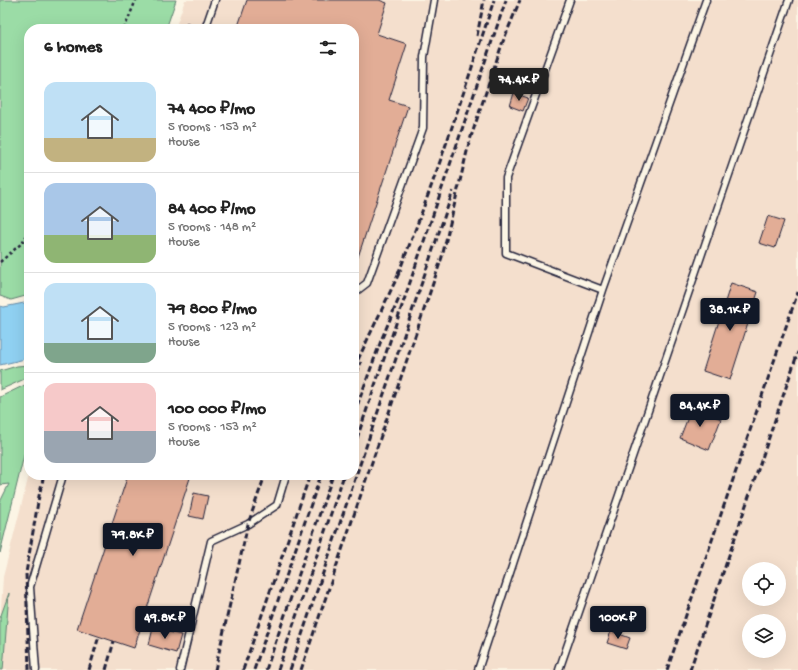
<!DOCTYPE html>
<html lang="en">
<head>
<meta charset="utf-8">
<style>
	body { margin:0; font-family:"Gochi Hand",sans-serif; background:#f2f2f2; color:#222; height:100vh; display:flex; flex-direction:column; font-size:15px; white-space:nowrap }
	* { box-sizing:border-box; margin:0 }
	p { font-size:13px; color:#767676 }
	.icon { flex:none; width:22px; height:22px; fill:none; stroke:currentColor; stroke-width:2; stroke-linecap:round; stroke-linejoin:round }
	.map { position:relative; flex:1; overflow:hidden }
	.panel { position:absolute; left:24px; top:24px; width:335px; height:456px; display:flex; flex-direction:column; background:#fff; border-radius:16px; box-shadow:0 4px 16px #0002 }
	.panel>* { flex:none }
	.tools { position:absolute; left:742px; top:562px; display:grid; gap:8px }
	.tools a { display:grid; place-items:center; width:44px; height:44px; border-radius:50%; background:#fff; box-shadow:0 4px 16px #0002; font-size:20px }
	.price { position:absolute; translate:-50% -34px; padding:0 9px; border-radius:4px; background:#111827; color:#fff; font-size:13px; line-height:26px; filter:drop-shadow(0 1px 2px #0008) }
	.price::after { content:''; position:absolute; left:50%; top:24px; width:12px; height:9px; margin-left:-6px; background:inherit; clip-path:polygon(0 0,100% 0,50% 100%) }
	.price.on { background:#222; color:#fff }
	ul { padding:0; list-style:none }
	li { display:flex; align-items:center; gap:12px; height:100px; padding:0 20px }
	li+li { border-top:1px solid #e0e0e0 }
	li span { display:grid; place-items:center; flex:none; width:112px; height:80px; border-radius:12px; color:#555 }
	li>.icon { margin-inline-start:auto }
	span .icon { width:48px; height:48px; fill:#fffc; stroke-width:1 }
	li b { font-size:17px }
	h2 { display:flex; justify-content:space-between; align-items:center; height:48px; padding:0 20px; font-size:17px }
	.map>svg:first-child { display:block }
</style>
</head>
<body>
<div class="map">
<svg width="798" height="670" viewBox="0 0 798 670">
	<rect width="100%" height="100%" fill="#fcf5e5"/>
	<filter id="ink" filterUnits="userSpaceOnUse"><feTurbulence type="fractalNoise" baseFrequency=".025" numOctaves="2"/><feDisplacementMap in="SourceGraphic" scale="8" xChannelSelector="R" yChannelSelector="G"/><feConvolveMatrix kernelMatrix="1 2 1 2 8 2 1 2 1" color-interpolation-filters="sRGB"/></filter>
	<g filter="url(#ink)">
		<!-- built -->
		<path fill="#f4dfcd" fill-rule="evenodd" d="M 185,0 L 798,0 L 798,670 L 0,670 L 0,624 L 3,577 L 29,475 L 354,475 L 354,29 L 175,29 ZM 749,569 L 779,569 L 779,599 L 749,599 ZM 749,621 L 779,621 L 779,651 L 749,651 Z"/>
		<!-- green -->
		<path fill="#9bdca6" stroke="#5e7f70" d="M 0,0 L 176,0 L 166,29 L 29,29 L 29,295 L 11,300 L 0,296 Z
			M 28,365 L 29,366 L 29,377 L 0,390 L 0,371 L 17,366 Z
			M 29,383 L 29,435 L 0,553 L 0,502 L 9,484 L 0,485 L 0,397 Z
			M 9,593 L 3,670 L 0,670 L 0,618 Z"/>
		<!-- water -->
		<path fill="#90d1f2" stroke="#648ba9" d="M 29,302 L 29,341 L 28,342 L 29,344 L 29,358 L 0,365 L 0,306 L 4,307 Z"/>
		<!-- building -->
		<path fill="#e2ad96" stroke="#22223b" d="M 247,0 L 379,0 L 387,3 L 377,34 L 407,44 L 389,100 L 408,106 L 356,263 L 354,262 L 354,29 L 237,29 Z
			M 514,93 L 528,98 L 523,111 L 510,106 Z
			M 768,216 L 784,221 L 775,248 L 759,243 Z
			M 731,283 L 758,292 L 730,380 L 703,371 Z
			M 692,407 L 721,419 L 709,450 L 680,438 Z
			M 128,475 L 191,475 L 134,648 L 77,629 Z
			M 194,493 L 208,496 L 203,519 L 189,516 Z
			M 153,628 L 181,635 L 176,653 L 149,645 Z
			M 611,631 L 630,638 L 626,649 L 607,643 Z"/>
		<g fill="none" stroke-linecap="round" stroke-linejoin="round">
			<defs>
				<path id="service" d="M 570,0 L 506,178 L 506,253 L 603,290
					M 205,29 L 215,0
					M 354,293 L 367,283 L 423,128 L 424,57 L 434,0
					M 36,670 L 30,587 L 63,475
					M 180,670 L 211,541 L 248,524 L 277,505 L 286,475
					M 478,670 L 603,290 L 706,0
					M 559,670 L 789,0"/>
			</defs>
			<!-- service casing -->
			<use href="#service" stroke="#22223b" stroke-width="9"/>
			<!-- path -->
			<path stroke="#22223b" stroke-width="2.5" stroke-dasharray="3 3" stroke-linecap="butt" d="M 124,29 L 136,0
				M 0,262 L 22,243 L 29,230"/>
			<!-- service -->
			<use href="#service" stroke="#fcf5e5" stroke-width="6"/>
			<!-- rail -->
			<path stroke="#22223b" stroke-width="3" stroke-dasharray="6 3" stroke-linecap="butt" d="M 186,29 L 188,22
				M 477,36 L 484,0
				M 398,274 C 434,184 464,92 494,0
				M 354,368 L 401,269
				M 354,382 L 361,362
				M 354,414 L 382,338 L 400,296
				M 354,447 L 506,0
				M 29,670 L 26,573 L 39,496 L 44,475
				M 89,670 L 99,636
				M 106,670 L 114,641
				M 215,670 L 248,524 L 265,475
				M 243,670 L 310,475
				M 254,670 L 321,475
				M 266,670 L 333,475
				M 278,670 L 344,475
				M 290,670 L 453,191
				M 301,670 L 442,257 L 469,143 L 502,44 L 520,0
				M 667,670 L 798,292
				M 690,670 L 798,352"/>
		</g>
	</g>
</svg>
<div class="tools">
<a><svg class="icon" aria-label="locate" viewBox="0 0 24 24"><circle cx="12" cy="12" r="6"/><path d="M12 2v4M12 18v4M2 12h4M18 12h4"/></svg></a>
<a><svg class="icon" aria-label="layers" viewBox="0 0 24 24"><path d="M12 4l9 5-9 5-9-5zM3 14l9 5 9-5"/></svg></a>
</div>
<b class="price on" style="left:519px;top:102px">74.4K ₽</b>
<b class="price" style="left:730px;top:332px">38.1K ₽</b>
<b class="price" style="left:700px;top:428px">84.4K ₽</b>
<b class="price" style="left:133px;top:557px">79.8K ₽</b>
<b class="price" style="left:165px;top:640px">49.8K ₽</b>
<b class="price" style="left:618px;top:640px">100K ₽</b>
<section class="panel">
<h2>6 homes<svg class="icon" aria-label="filters" viewBox="0 0 24 24"><path d="M4 7h16M4 17h16"/><circle cx="9" cy="7" r="2"/><circle cx="15" cy="17" r="2"/></svg></h2>
<ul>
<li><span style="background:linear-gradient(#bfe0f5 70%,#c2b280 0)"><svg class="icon" aria-label="home" viewBox="0 0 24 24"><path d="M3 11l9-7 9 7M6 9v11h12V9"/></svg></span><div><b>74 400 ₽/mo</b><p>5 rooms · 153 m²</p><p>House</p></div></li>
<li><span style="background:linear-gradient(#a9c7e8 65%,#8fb573 0)"><svg class="icon" aria-label="home" viewBox="0 0 24 24"><path d="M3 11l9-7 9 7M6 9v11h12V9"/></svg></span><div><b>84 400 ₽/mo</b><p>5 rooms · 148 m²</p><p>House</p></div></li>
<li><span style="background:linear-gradient(#bfe0f5 75%,#7fa58c 0)"><svg class="icon" aria-label="home" viewBox="0 0 24 24"><path d="M3 11l9-7 9 7M6 9v11h12V9"/></svg></span><div><b>79 800 ₽/mo</b><p>5 rooms · 123 m²</p><p>House</p></div></li>
<li><span style="background:linear-gradient(#f6c9c9 60%,#9aa5b1 0)"><svg class="icon" aria-label="home" viewBox="0 0 24 24"><path d="M3 11l9-7 9 7M6 9v11h12V9"/></svg></span><div><b>100 000 ₽/mo</b><p>5 rooms · 153 m²</p><p>House</p></div></li>
</ul>
</section>
</div>
</body>
</html>
